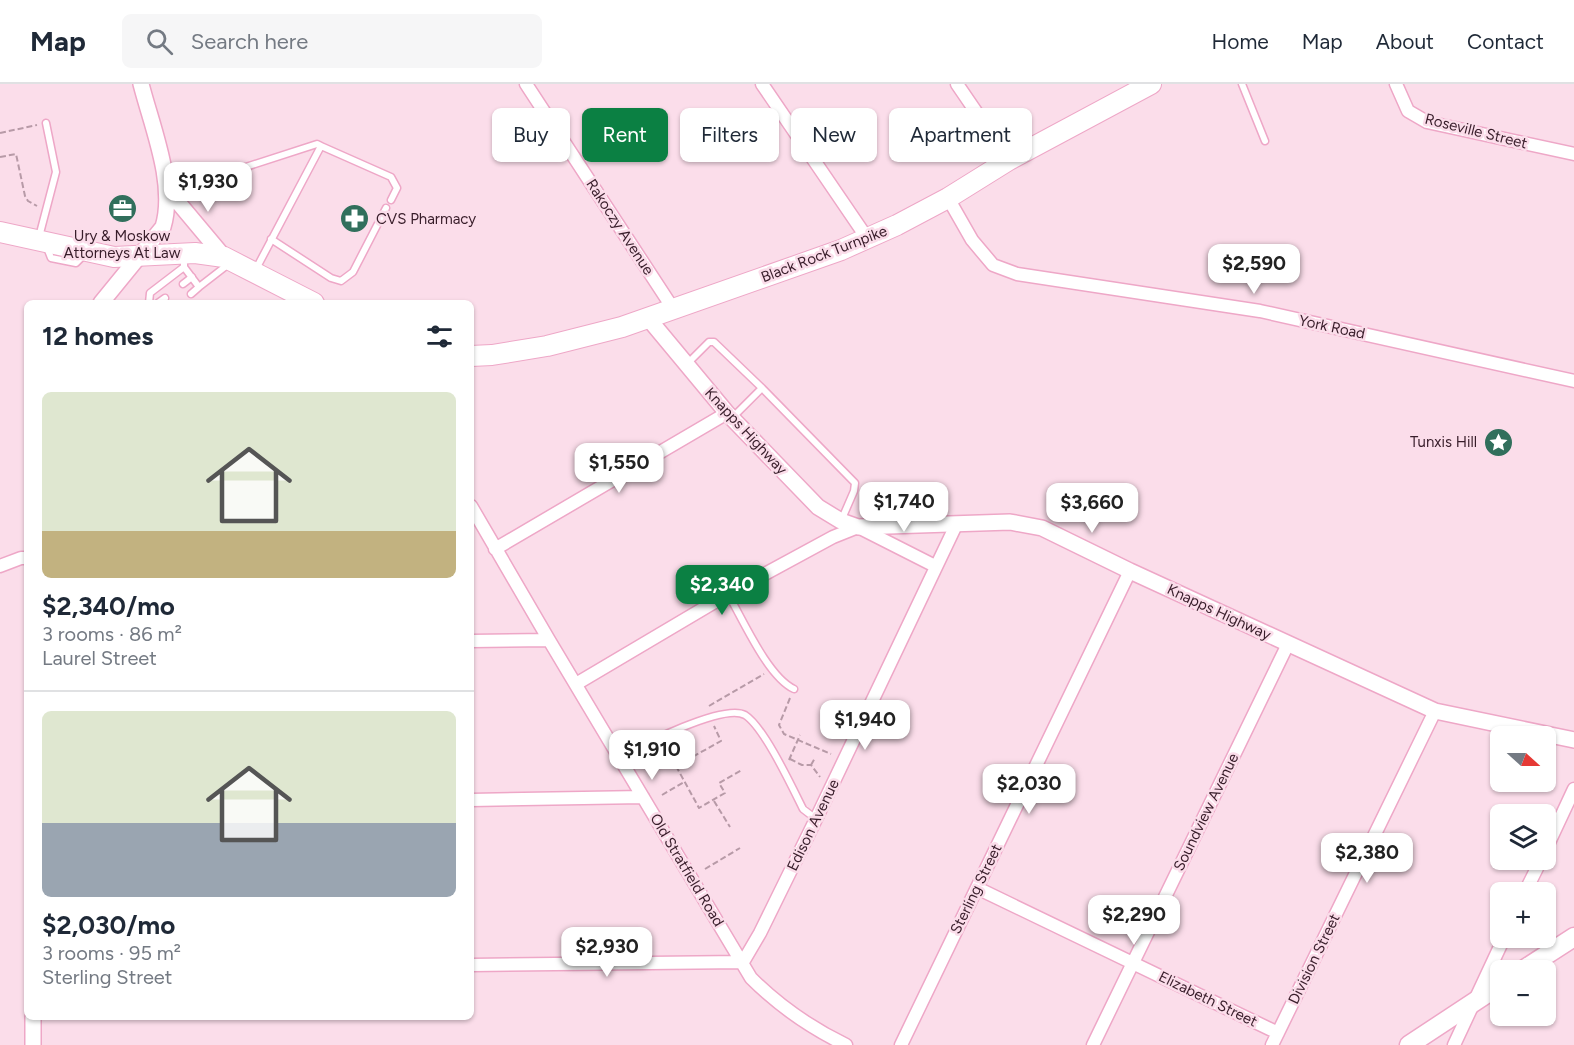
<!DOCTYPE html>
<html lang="en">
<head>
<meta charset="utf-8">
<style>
	body { margin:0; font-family:Figtree,sans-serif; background:#f6f6f7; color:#1f2937; height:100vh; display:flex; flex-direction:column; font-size:22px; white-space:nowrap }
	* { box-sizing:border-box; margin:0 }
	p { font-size:20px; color:#747a83 }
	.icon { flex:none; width:33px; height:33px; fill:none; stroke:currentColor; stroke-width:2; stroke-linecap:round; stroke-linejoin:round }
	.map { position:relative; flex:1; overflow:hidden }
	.drawer { position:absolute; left:24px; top:216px; width:450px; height:720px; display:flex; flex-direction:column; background:#fff; border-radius:9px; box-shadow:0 2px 4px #0004 }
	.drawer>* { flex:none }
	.banner { position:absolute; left:492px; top:24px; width:570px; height:54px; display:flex; gap:12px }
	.needle { width:39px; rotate:111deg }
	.fabs { position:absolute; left:1490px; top:642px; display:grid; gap:12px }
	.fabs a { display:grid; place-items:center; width:66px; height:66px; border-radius:9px; background:#fff; box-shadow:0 2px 4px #0004; font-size:30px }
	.price { position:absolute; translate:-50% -51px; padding:0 14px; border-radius:12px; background:#fff; color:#222; font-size:20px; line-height:39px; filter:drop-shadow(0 2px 3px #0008) }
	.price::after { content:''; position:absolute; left:50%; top:36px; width:18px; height:14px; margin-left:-9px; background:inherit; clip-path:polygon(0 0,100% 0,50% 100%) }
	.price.current { background:#0b8043; color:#fff }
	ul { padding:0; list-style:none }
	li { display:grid; align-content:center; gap:12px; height:318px; padding:0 18px }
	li+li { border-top:2px solid #e0e1e3 }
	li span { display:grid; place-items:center; height:186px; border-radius:9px; color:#555 }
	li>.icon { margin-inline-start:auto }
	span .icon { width:108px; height:108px; fill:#fffc; stroke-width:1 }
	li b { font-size:26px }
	h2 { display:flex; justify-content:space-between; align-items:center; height:72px; padding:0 18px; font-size:26px }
	.pill { padding:0 21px; border-radius:9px; background:#fff; box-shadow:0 2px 4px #0004; font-size:21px; line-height:54px }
	.pill.current { background:#0b8043; color:#fff }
	header { display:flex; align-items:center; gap:36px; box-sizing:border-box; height:84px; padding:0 30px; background:#fff; border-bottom:2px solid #e0e1e3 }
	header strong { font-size:28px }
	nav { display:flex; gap:33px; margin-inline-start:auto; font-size:21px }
	.search { width:420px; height:54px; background:#f6f6f7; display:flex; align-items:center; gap:15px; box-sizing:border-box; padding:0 21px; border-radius:9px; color:#747a83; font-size:22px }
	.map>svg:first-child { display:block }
</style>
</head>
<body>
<header>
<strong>Map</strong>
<div class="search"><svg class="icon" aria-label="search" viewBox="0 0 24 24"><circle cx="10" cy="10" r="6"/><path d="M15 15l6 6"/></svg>Search here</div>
<nav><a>Home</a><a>Map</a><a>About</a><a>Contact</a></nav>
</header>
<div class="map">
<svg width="1574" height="961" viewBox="0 0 1574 961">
	<rect width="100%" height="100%" fill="#fbddea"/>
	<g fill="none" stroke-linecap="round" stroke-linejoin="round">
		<defs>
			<path id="service" d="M 1242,0 L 1265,57
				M 321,62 L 391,93 L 397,104 L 391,116
				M 169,105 L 184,103 L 317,60 L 321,62 L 256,185
				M 39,153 L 56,88 L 46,39
				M 271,155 L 331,194 L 341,197 L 353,188 L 386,124
				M 46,161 L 51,174 L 76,179 L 85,170
				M 184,183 L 199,203 L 230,179
				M 183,200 L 192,193
				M 191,210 L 199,203
				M 149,219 L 150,209 L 184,183 L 184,180
				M 158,219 L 165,214
				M 687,280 L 709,258 L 714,258 L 762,304 L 732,334
				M 762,304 L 855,399 L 854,407 L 841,437
				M 728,510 C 743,536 768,593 794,605
				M 620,673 C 642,661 724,619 745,631 C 764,643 792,703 803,725 L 816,735"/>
			<path id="minor" d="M 526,0 L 674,226
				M 762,0 L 867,154
				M 957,0 L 1009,76
				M 1396,0 L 1408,27 L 1427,38 L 1574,70
				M 948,114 L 972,156 L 993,181 L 1017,190 L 1260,227 L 1574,297
				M 471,422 L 549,556 L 751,894 C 779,922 811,944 846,961
				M 495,465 L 727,329
				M 0,482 L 21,474 L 27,474
				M 471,557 L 549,556
				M 576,600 L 728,510 L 833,453 L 858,443 L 935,482
				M 471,716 L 643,713
				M 1545,767 L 1574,705
				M 977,804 L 1278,949
				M 1525,808 L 1541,776
				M 471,881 L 743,878 L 760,849 L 816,735 L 957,439
				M 901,961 L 1130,487
				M 1093,961 L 1288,560
				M 1272,961 L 1435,627
				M 1454,961 L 1504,854"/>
			<path id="tertiary" d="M 167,105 L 224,173
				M 101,219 L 163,143 C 176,100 152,43 141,0
				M 648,234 L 727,329 L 818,423 L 841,437 L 858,443 L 1010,438 L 1042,444 L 1130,487 L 1435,627 L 1574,656
				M 33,961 L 33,933"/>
			<path id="secondary" d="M 1523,886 L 1574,853
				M 1409,961 L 1500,901"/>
			<path id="primary" d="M 0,148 L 114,173 L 195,169 L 224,173 L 314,219
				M 471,272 L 492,271 L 547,262 L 622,243 L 841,166 L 897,141 L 948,114 L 1009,76 L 1151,0"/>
		</defs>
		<!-- service casing -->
		<use href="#service" stroke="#eea7c7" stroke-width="9"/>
		<!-- minor casing -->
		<use href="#minor" stroke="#eea7c7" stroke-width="15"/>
		<!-- tertiary casing -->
		<use href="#tertiary" stroke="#eea7c7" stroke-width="18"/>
		<!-- secondary casing -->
		<use href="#secondary" stroke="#eea7c7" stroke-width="21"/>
		<!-- primary casing -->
		<use href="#primary" stroke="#eea7c7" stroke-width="22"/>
		<!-- path -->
		<path stroke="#b79aa7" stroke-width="2" stroke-dasharray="6 3" stroke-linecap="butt" d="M 0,49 L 37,41
			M 0,73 L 16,70 L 25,112 L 28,117 L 37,122
			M 790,614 L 779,641 L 784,650 L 831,670
			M 709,622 L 764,590
			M 669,667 L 676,682 L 721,657 L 714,642
			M 790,675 L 802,681 L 811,681 L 820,693
			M 789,676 L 800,651
			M 811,681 L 815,674
			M 676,682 L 699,724 L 725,709 L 719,699 L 742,686
			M 662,711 L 684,698
			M 714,717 L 730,743
			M 705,785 L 740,764"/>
		<!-- service -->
		<use href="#service" stroke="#fff" stroke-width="6"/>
		<!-- minor -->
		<use href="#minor" stroke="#fff" stroke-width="12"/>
		<!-- tertiary -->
		<use href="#tertiary" stroke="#fff" stroke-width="15"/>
		<!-- secondary -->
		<use href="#secondary" stroke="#fff" stroke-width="18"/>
		<!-- primary -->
		<use href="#primary" stroke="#fff" stroke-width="20"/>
	</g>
	<!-- icons -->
	<defs>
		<symbol id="office-disc" viewBox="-11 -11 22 22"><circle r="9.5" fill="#316f5c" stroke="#fbddea"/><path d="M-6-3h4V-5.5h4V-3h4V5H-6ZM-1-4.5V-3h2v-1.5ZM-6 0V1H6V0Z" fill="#fff"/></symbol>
		<symbol id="pharmacy-disc" viewBox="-11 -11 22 22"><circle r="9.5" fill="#316f5c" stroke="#fbddea"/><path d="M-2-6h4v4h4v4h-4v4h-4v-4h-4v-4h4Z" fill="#fff"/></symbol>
		<symbol id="sight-disc" viewBox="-11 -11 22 22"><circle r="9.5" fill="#316f5c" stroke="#fbddea"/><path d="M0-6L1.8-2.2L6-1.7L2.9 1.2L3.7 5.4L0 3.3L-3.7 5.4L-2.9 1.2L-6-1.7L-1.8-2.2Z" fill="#fff"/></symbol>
	</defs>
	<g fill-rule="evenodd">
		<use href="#office-disc" x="106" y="108" width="33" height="33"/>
		<use href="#pharmacy-disc" x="338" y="118" width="33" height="33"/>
		<use href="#sight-disc" x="1482" y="342" width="33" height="33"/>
	</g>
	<g text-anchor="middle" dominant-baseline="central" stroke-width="5" stroke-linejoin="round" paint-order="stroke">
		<!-- street labels -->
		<g font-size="15" fill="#381d2a" stroke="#fbddea">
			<text transform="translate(1476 47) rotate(14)">Roseville Street</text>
			<text transform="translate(620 143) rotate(57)">Rakoczy Avenue</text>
			<text transform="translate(824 170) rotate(-21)">Black Rock Turnpike</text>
			<text transform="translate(1332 243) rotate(12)">York Road</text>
			<text transform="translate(746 347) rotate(47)">Knapps Highway</text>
			<text transform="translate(1219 528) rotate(25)">Knapps Highway</text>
			<text transform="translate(1206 728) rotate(-64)">Soundview Avenue</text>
			<text transform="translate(813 741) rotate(-64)">Edison Avenue</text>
			<text transform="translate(687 786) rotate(59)">Old Stratfield Road</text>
			<text transform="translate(976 805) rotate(-64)">Sterling Street</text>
			<text transform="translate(1314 875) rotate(-64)">Division Street</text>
			<text transform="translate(1208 915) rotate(26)">Elizabeth Street</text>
		</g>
		<!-- poi labels -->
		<g font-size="15" fill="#381d2a" stroke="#fbddea" text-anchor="start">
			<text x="376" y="135">CVS Pharmacy</text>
			<text x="122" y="152" text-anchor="middle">Ury &amp; Moskow<tspan x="122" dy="17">Attorneys At Law</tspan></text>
			<text x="1477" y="358" text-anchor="end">Tunxis Hill</text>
		</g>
	</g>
</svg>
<div class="fabs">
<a><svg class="needle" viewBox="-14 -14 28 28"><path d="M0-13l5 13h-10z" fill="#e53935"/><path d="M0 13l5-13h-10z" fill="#747a83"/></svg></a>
<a><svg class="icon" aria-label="layers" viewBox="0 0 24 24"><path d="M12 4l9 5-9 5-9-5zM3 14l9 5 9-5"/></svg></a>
<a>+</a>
<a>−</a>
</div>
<b class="price" style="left:208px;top:129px">$1,930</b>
<b class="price" style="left:1254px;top:211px">$2,590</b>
<b class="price" style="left:619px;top:410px">$1,550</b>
<b class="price" style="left:904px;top:449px">$1,740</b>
<b class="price" style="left:1092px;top:450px">$3,660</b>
<b class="price current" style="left:722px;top:532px">$2,340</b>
<b class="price" style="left:865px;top:667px">$1,940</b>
<b class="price" style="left:652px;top:697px">$1,910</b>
<b class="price" style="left:1029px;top:731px">$2,030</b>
<b class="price" style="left:1367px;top:800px">$2,380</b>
<b class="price" style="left:1134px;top:862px">$2,290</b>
<b class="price" style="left:607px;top:894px">$2,930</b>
<div class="banner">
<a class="pill">Buy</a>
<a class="pill current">Rent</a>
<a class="pill">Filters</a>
<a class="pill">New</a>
<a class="pill">Apartment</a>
</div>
<section class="drawer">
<h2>12 homes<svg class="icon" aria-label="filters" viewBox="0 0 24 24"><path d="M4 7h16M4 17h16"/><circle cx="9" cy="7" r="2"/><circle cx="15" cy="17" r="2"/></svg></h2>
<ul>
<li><span style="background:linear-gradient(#dfe7d0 75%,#c2b280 0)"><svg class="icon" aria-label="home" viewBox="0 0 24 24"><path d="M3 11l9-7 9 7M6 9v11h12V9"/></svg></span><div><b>$2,340/mo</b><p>3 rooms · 86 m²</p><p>Laurel Street</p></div></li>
<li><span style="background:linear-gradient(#dfe7d0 60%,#9aa5b1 0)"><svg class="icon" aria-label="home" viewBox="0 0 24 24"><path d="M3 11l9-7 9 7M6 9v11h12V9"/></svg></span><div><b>$2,030/mo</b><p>3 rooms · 95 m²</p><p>Sterling Street</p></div></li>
</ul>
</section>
</div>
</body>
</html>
